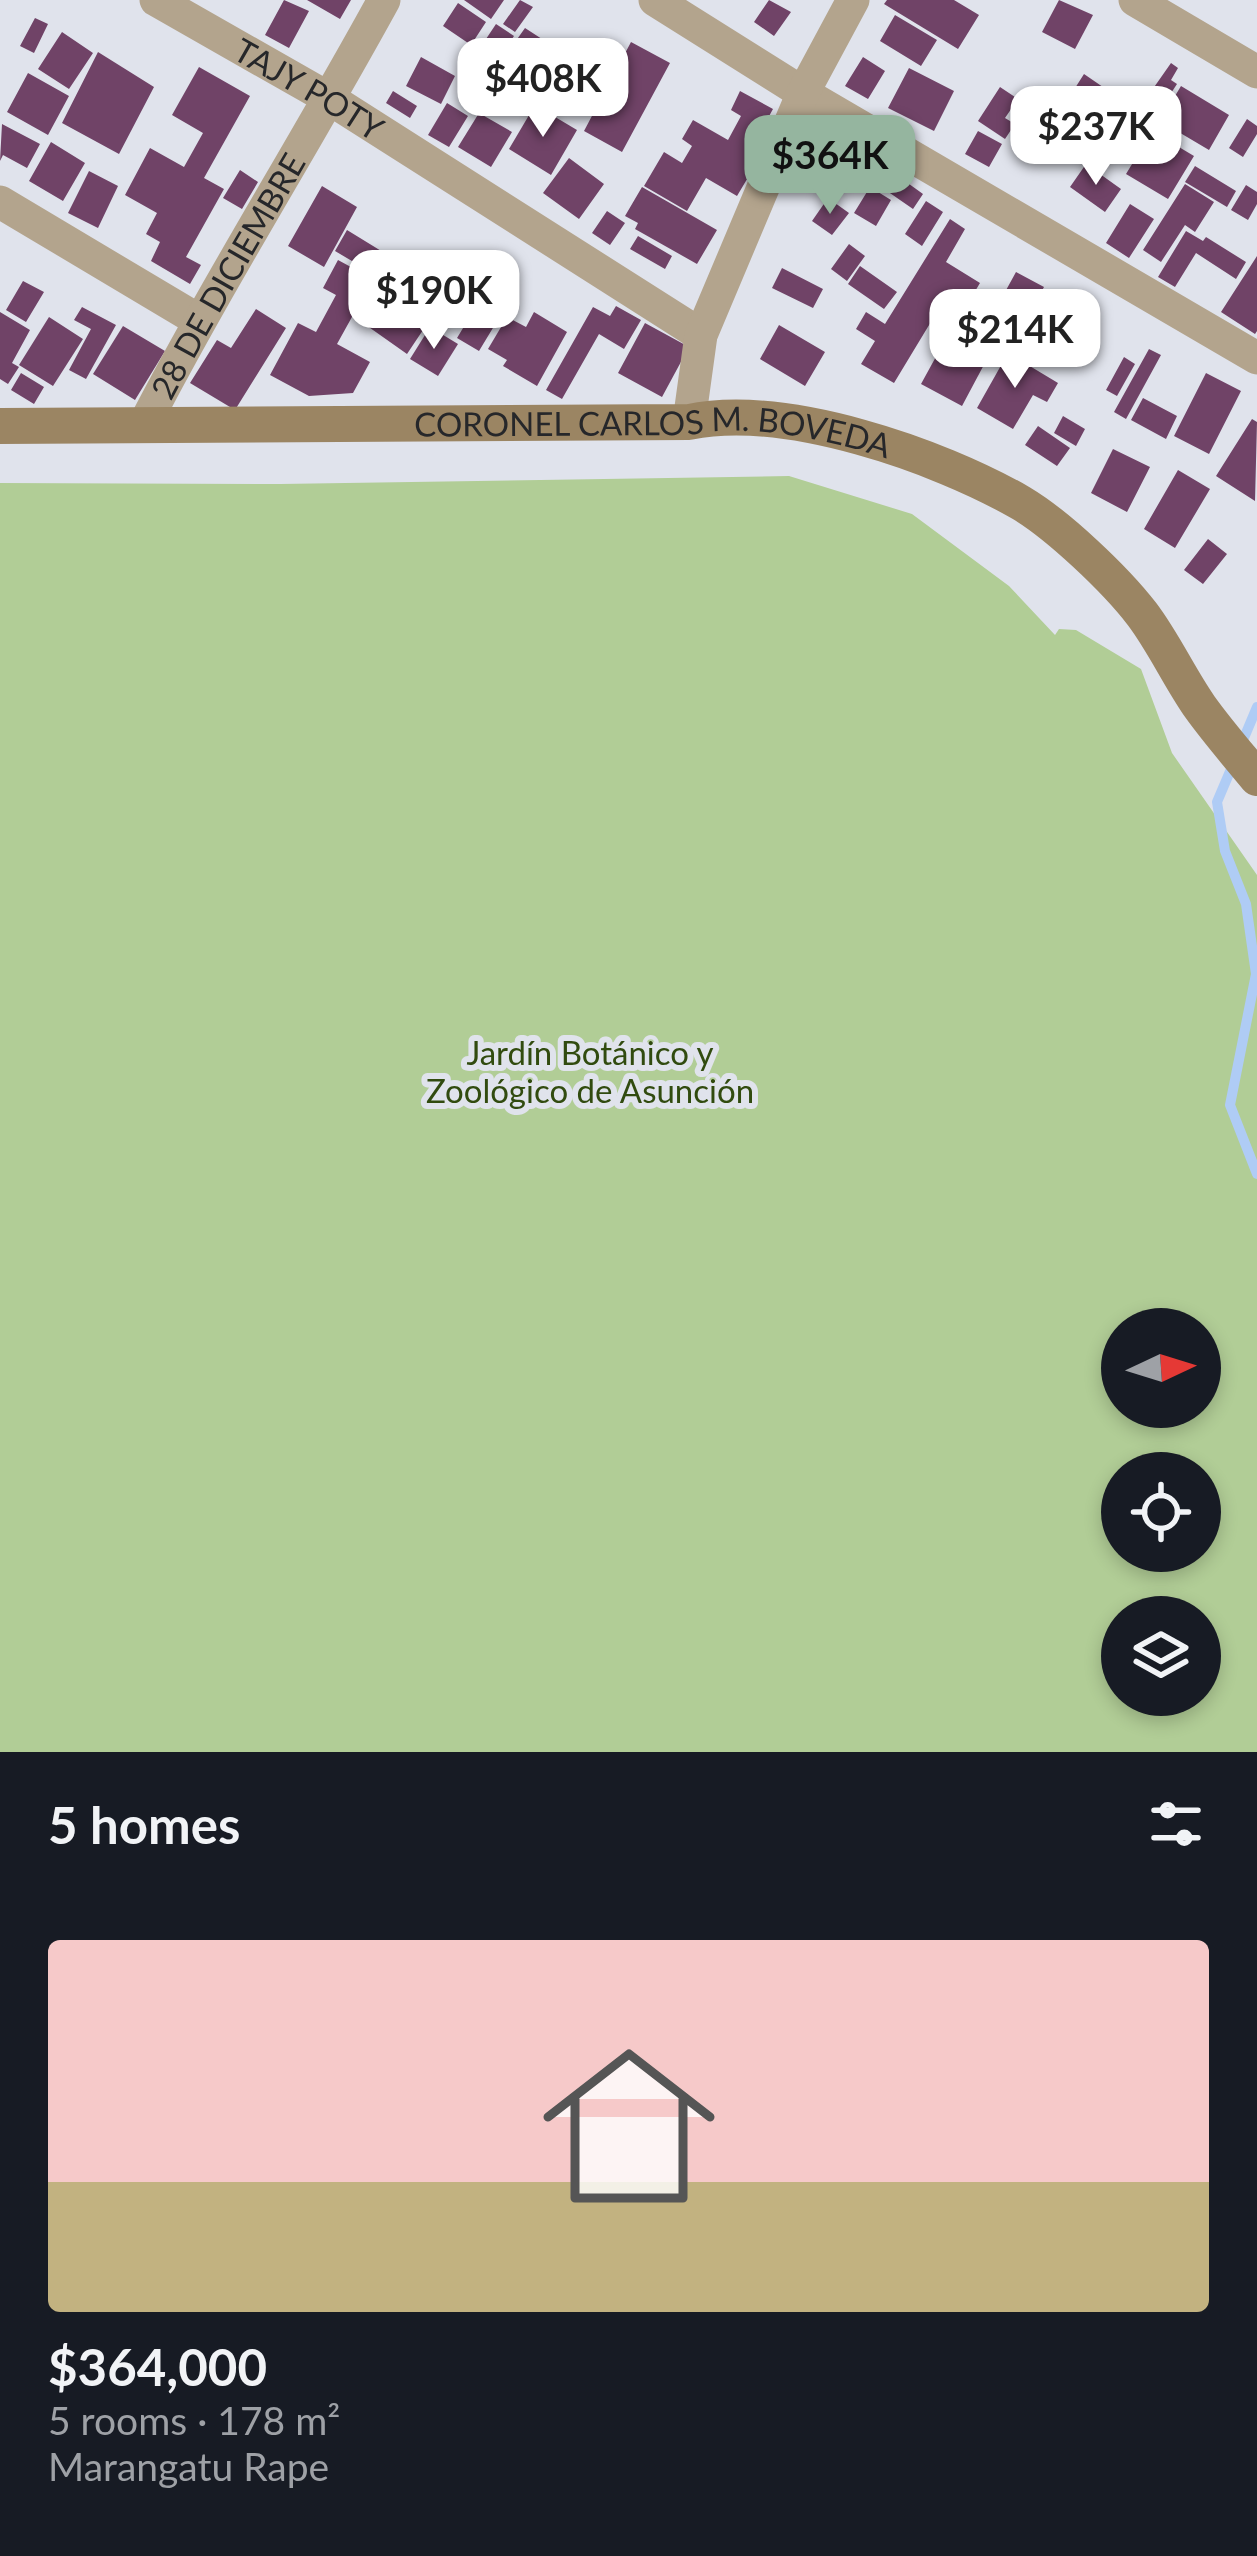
<!DOCTYPE html>
<html lang="en">
<head>
<meta charset="utf-8">
<style>
	body { margin:0; font-family:Lato,sans-serif; background:#242831; color:#f1f3f6; height:100vh; display:flex; flex-direction:column; font-size:45px; white-space:nowrap }
	* { box-sizing:border-box; margin:0 }
	p { font-size:39px; color:#9ea1a6 }
	.icon { flex:none; width:66px; height:66px; fill:none; stroke:currentColor; stroke-width:2; stroke-linecap:round; stroke-linejoin:round }
	.map { position:relative; height:1752px; overflow:hidden }
	.side { display:flex; flex-direction:column; background:#171b24; flex:1 }
	.side>* { flex:none }
	.needle { width:78px; rotate:86deg }
	.buttons { position:absolute; left:1101px; top:1308px; display:grid; gap:24px }
	.buttons a { display:grid; place-items:center; width:120px; height:120px; border-radius:50%; background:#171b24; box-shadow:0 6px 18px #0003; font-size:60px }
	.price { position:absolute; translate:-50% -102px; padding:0 27px; border-radius:24px; background:#fff; color:#222; font-size:39px; line-height:78px; filter:drop-shadow(0 3px 6px #0008) }
	.price::after { content:''; position:absolute; left:50%; top:72px; width:36px; height:27px; margin-left:-18px; background:inherit; clip-path:polygon(0 0,100% 0,50% 100%) }
	.price.current { background:#95b59f; color:#111 }
	ul { padding:0; list-style:none }
	li { display:grid; align-content:center; gap:24px; height:636px; padding:0 48px }
	li+li { border-top:3px solid #363941 }
	li span { display:grid; place-items:center; height:372px; border-radius:12px; color:#555 }
	li>.icon { margin-inline-start:auto }
	span .icon { width:216px; height:216px; fill:#fffc; stroke-width:1 }
	li b { font-size:51px }
	h2 { display:flex; justify-content:space-between; align-items:center; height:144px; padding:0 48px; font-size:51px }
	.map>svg:first-child { display:block }
</style>
</head>
<body>
<div class="map">
<svg width="1257" height="1752" viewBox="0 0 1257 1752">
	<rect width="100%" height="100%" fill="#e0e3ec"/>
	<!-- green -->
	<path fill="#b1cd96" fill-rule="evenodd" d="M 789,476 L 912,514 L 1009,586 L 1055,635 L 1059,629 L 1076,630 L 1141,669 L 1172,753 L 1257,875 L 1257,1752 L 0,1752 L 0,483 L 280,484 ZM 1122,1329 L 1200,1329 L 1200,1407 L 1122,1407 ZM 1122,1473 L 1200,1473 L 1200,1551 L 1122,1551 ZM 1122,1617 L 1200,1617 L 1200,1695 L 1122,1695 Z"/>
	<g fill="none" stroke-linecap="round" stroke-linejoin="round">
		<!-- stream -->
		<path stroke="#afccf5" stroke-width="10" d="M 1241,745 L 1257,707
			M 1234,762 L 1217,802 L 1225,851 L 1246,904 L 1256,974 L 1230,1105 L 1257,1174"/>
	</g>
	<!-- building -->
	<path fill="#704367" d="M 284,0 L 309,11 L 289,48 L 265,35 Z
		M 307,0 L 351,0 L 340,19 Z
		M 464,0 L 504,0 L 491,19 Z
		M 520,0 L 533,7 L 515,32 L 503,24 Z
		M 769,0 L 791,12 L 774,36 L 754,22 Z
		M 887,0 L 954,0 L 979,15 L 958,49 L 884,4 Z
		M 1059,0 L 1093,15 L 1075,49 L 1042,32 Z
		M 458,3 L 486,22 L 471,45 L 443,26 Z
		M 895,15 L 937,40 L 921,66 L 880,41 Z
		M 35,18 L 48,24 L 34,53 L 20,46 Z
		M 496,24 L 514,36 L 503,52 L 486,39 Z
		M 525,28 L 545,41 L 529,66 L 508,52 Z
		M 62,32 L 93,53 L 69,89 L 38,69 Z
		M 631,42 L 670,63 L 622,152 L 584,131 Z
		M 490,48 L 520,66 L 509,84 L 493,73 L 498,63 L 485,56 Z
		M 98,52 L 154,87 L 119,154 L 62,123 Z
		M 600,54 L 614,62 L 600,85 L 587,77 Z
		M 421,57 L 455,76 L 441,104 L 406,86 Z
		M 863,57 L 885,71 L 868,99 L 845,86 Z
		M 1171,63 L 1178,68 L 1171,80 L 1177,84 L 1156,116 L 1151,112 L 1159,99 L 1150,93 Z
		M 199,67 L 250,96 L 204,178 L 224,189 L 186,257 L 201,265 L 190,284 L 151,261 L 160,242 L 146,234 L 157,213 L 125,195 L 150,148 L 184,167 L 203,133 L 172,115 Z
		M 524,67 L 551,85 L 540,102 L 512,84 Z
		M 909,68 L 954,91 L 934,131 L 888,108 Z
		M 28,73 L 69,96 L 48,135 L 7,112 Z
		M 1084,74 L 1116,96 L 1102,118 L 1070,96 Z
		M 1181,86 L 1229,115 L 1209,150 L 1160,121 Z
		M 1000,87 L 1018,99 L 1005,118 L 1015,124 L 1005,139 L 978,121 Z
		M 393,91 L 417,106 L 410,118 L 386,103 Z
		M 740,91 L 773,109 L 763,127 L 776,134 L 763,159 L 746,150 L 759,159 L 737,196 L 706,178 L 687,211 L 644,186 L 664,152 L 682,163 L 692,146 L 682,139 L 693,120 L 728,140 L 741,116 L 731,110 Z
		M 447,103 L 468,116 L 449,147 L 428,135 Z
		M 535,105 L 577,130 L 551,175 L 509,149 Z
		M 1057,105 L 1095,126 L 1080,154 L 1042,133 Z
		M 479,113 L 512,132 L 491,167 L 458,147 Z
		M 1247,119 L 1257,126 L 1257,134 L 1243,157 L 1229,148 Z
		M 2,124 L 40,144 L 27,168 L 3,155 L 0,161 Z
		M 978,131 L 1002,144 L 989,167 L 965,154 Z
		M 1152,131 L 1194,156 L 1168,199 L 1126,174 Z
		M 51,142 L 85,163 L 63,201 L 29,181 Z
		M 569,158 L 604,184 L 579,219 L 543,193 Z
		M 1086,164 L 1121,189 L 1105,212 L 1070,187 Z
		M 1195,166 L 1236,191 L 1227,207 L 1185,182 Z
		M 240,170 L 258,182 L 242,209 L 223,198 Z
		M 89,171 L 118,186 L 98,228 L 68,213 Z
		M 824,172 L 845,187 L 836,200 L 815,185 Z
		M 898,176 L 923,194 L 913,209 L 887,191 Z
		M 1185,184 L 1214,202 L 1195,232 L 1185,225 L 1161,262 L 1143,250 Z
		M 1246,185 L 1257,192 L 1257,204 L 1248,220 L 1231,210 Z
		M 322,186 L 357,207 L 324,267 L 288,246 Z
		M 642,187 L 717,230 L 697,264 L 635,229 L 638,223 L 625,216 Z
		M 870,187 L 891,200 L 876,226 L 854,213 Z
		M 828,198 L 849,213 L 832,235 L 812,221 Z
		M 926,201 L 943,212 L 922,246 L 905,234 Z
		M 1130,204 L 1154,219 L 1129,258 L 1106,243 Z
		M 607,211 L 625,223 L 610,245 L 592,233 Z
		M 950,219 L 965,229 L 946,262 L 980,283 L 968,303 L 949,292 L 894,383 L 861,364 L 875,341 L 856,329 L 866,312 L 885,324 Z
		M 347,230 L 391,257 L 379,277 L 335,251 Z
		M 1186,231 L 1203,241 L 1206,237 L 1246,262 L 1236,279 L 1196,253 L 1175,287 L 1158,277 Z
		M 638,236 L 672,256 L 665,269 L 630,249 Z
		M 849,244 L 865,256 L 847,281 L 831,269 Z
		M 1257,256 L 1257,331 L 1255,334 L 1221,312 Z
		M 338,260 L 373,279 L 337,344 L 370,362 L 353,393 L 309,396 L 270,375 L 298,323 L 316,332 L 336,295 L 323,288 Z
		M 411,260 L 431,276 L 412,299 L 393,283 Z
		M 860,266 L 897,292 L 884,309 L 848,284 Z
		M 782,268 L 823,289 L 813,308 L 772,288 Z
		M 1016,272 L 1044,287 L 1010,349 L 982,334 Z
		M 442,274 L 463,287 L 449,310 L 428,296 Z
		M 23,281 L 44,292 L 26,322 L 6,310 Z
		M 374,291 L 425,327 L 407,354 L 356,318 Z
		M 483,295 L 505,308 L 479,351 L 457,338 Z
		M 423,300 L 445,312 L 437,327 L 415,314 Z
		M 1043,300 L 1077,317 L 1057,355 L 1024,338 Z
		M 616,306 L 641,320 L 624,349 L 599,334 L 562,399 L 546,390 L 593,307 L 610,316 Z
		M 82,307 L 116,325 L 86,379 L 69,370 L 91,329 L 74,320 Z
		M 256,309 L 286,328 L 235,410 L 190,383 L 217,340 L 231,348 Z
		M 0,312 L 30,330 L 12,363 L 19,367 L 8,384 L 0,379 Z
		M 534,312 L 567,332 L 537,386 L 503,366 L 507,360 L 488,349 L 507,317 L 526,327 Z
		M 49,317 L 83,339 L 53,386 L 19,365 Z
		M 955,322 L 995,344 L 962,406 L 921,384 Z
		M 645,323 L 689,347 L 662,397 L 618,373 Z
		M 779,325 L 825,352 L 805,386 L 760,359 Z
		M 123,326 L 165,351 L 135,400 L 93,374 Z
		M 430,327 L 458,344 L 438,376 L 410,359 Z
		M 1149,349 L 1161,355 L 1126,419 L 1114,412 Z
		M 1008,353 L 1058,383 L 1047,402 L 1033,395 L 1013,429 L 977,408 Z
		M 1124,357 L 1135,364 L 1117,396 L 1106,390 Z
		M 21,373 L 44,387 L 34,404 L 11,390 Z
		M 1206,373 L 1241,391 L 1209,454 L 1174,436 Z
		M 1143,398 L 1177,416 L 1166,439 L 1131,420 Z
		M 1063,416 L 1085,429 L 1076,446 L 1054,433 Z
		M 1252,419 L 1257,422 L 1255,501 L 1216,476 Z
		M 1038,426 L 1070,448 L 1057,466 L 1025,445 Z
		M 1113,449 L 1150,467 L 1127,512 L 1091,493 Z
		M 1178,470 L 1210,489 L 1175,548 L 1144,529 Z
		M 1208,539 L 1227,554 L 1203,584 L 1184,570 Z"/>
	<g fill="none" stroke-linecap="round" stroke-linejoin="round">
		<!-- street -->
		<g stroke="#b3a48d" stroke-width="33">
			<path id="s1" d="M 156,0 L 330,99 L 701,335"/>
			<path d="M 655,0 L 803,93 L 1257,358"/>
			<path d="M 1135,0 L 1257,72"/>
			<path d="M 0,202 L 198,320"/>
			<path d="M 689,422 L 701,335 L 803,93 L 853,0"/>
			<path id="s2" d="M 144,425 C 219,280 306,143 384,0"/>
		</g>
		<!-- secondary -->
		<path stroke="#9b8563" stroke-width="36" id="s3" d="M 0,426 L 689,422 C 785,402 938,455 1021,503 C 1058,525 1115,579 1142,614 C 1164,643 1179,677 1200,707 C 1218,732 1238,755 1257,778"/>
	</g>
	<g text-anchor="middle" dominant-baseline="central" stroke-width="12" stroke-linejoin="round" paint-order="stroke">
		<!-- street labels -->
		<g font-size="33" fill="#26272a" stroke="#e0e3ec">
			<text stroke="none"><textPath href="#s1" startOffset="177">TAJY POTY</textPath></text>
			<text stroke="none"><textPath href="#s2" startOffset="171">28 DE DICIEMBRE</textPath></text>
			<text stroke="none"><textPath href="#s3" startOffset="654">CORONEL CARLOS M. BOVEDA</textPath></text>
		</g>
		<!-- park labels -->
		<g font-size="33" fill="#314b0f" stroke="#e0e3ec">
			<text x="590" y="1052">Jardín Botánico y<tspan x="590" dy="38">Zoológico de Asunción</tspan></text>
		</g>
	</g>
</svg>
<div class="buttons">
<a><svg class="needle" viewBox="-14 -14 28 28"><path d="M0-13l5 13h-10z" fill="#e53935"/><path d="M0 13l5-13h-10z" fill="#9ea1a6"/></svg></a>
<a><svg class="icon" aria-label="locate" viewBox="0 0 24 24"><circle cx="12" cy="12" r="6"/><path d="M12 2v4M12 18v4M2 12h4M18 12h4"/></svg></a>
<a><svg class="icon" aria-label="layers" viewBox="0 0 24 24"><path d="M12 4l9 5-9 5-9-5zM3 14l9 5 9-5"/></svg></a>
</div>
<b class="price" style="left:543px;top:140px">$408K</b>
<b class="price" style="left:1096px;top:188px">$237K</b>
<b class="price current" style="left:830px;top:217px">$364K</b>
<b class="price" style="left:434px;top:352px">$190K</b>
<b class="price" style="left:1015px;top:391px">$214K</b>
</div>
<section class="side">
<h2>5 homes<svg class="icon" aria-label="filters" viewBox="0 0 24 24"><path d="M4 7h16M4 17h16"/><circle cx="9" cy="7" r="2"/><circle cx="15" cy="17" r="2"/></svg></h2>
<ul>
<li><span style="background:linear-gradient(#f6c9c9 65%,#c2b280 0)"><svg class="icon" aria-label="home" viewBox="0 0 24 24"><path d="M3 11l9-7 9 7M6 9v11h12V9"/></svg></span><div><b>$364,000</b><p>5 rooms · 178 m²</p><p>Marangatu Rape</p></div></li>
</ul>
</section>
</body>
</html>
